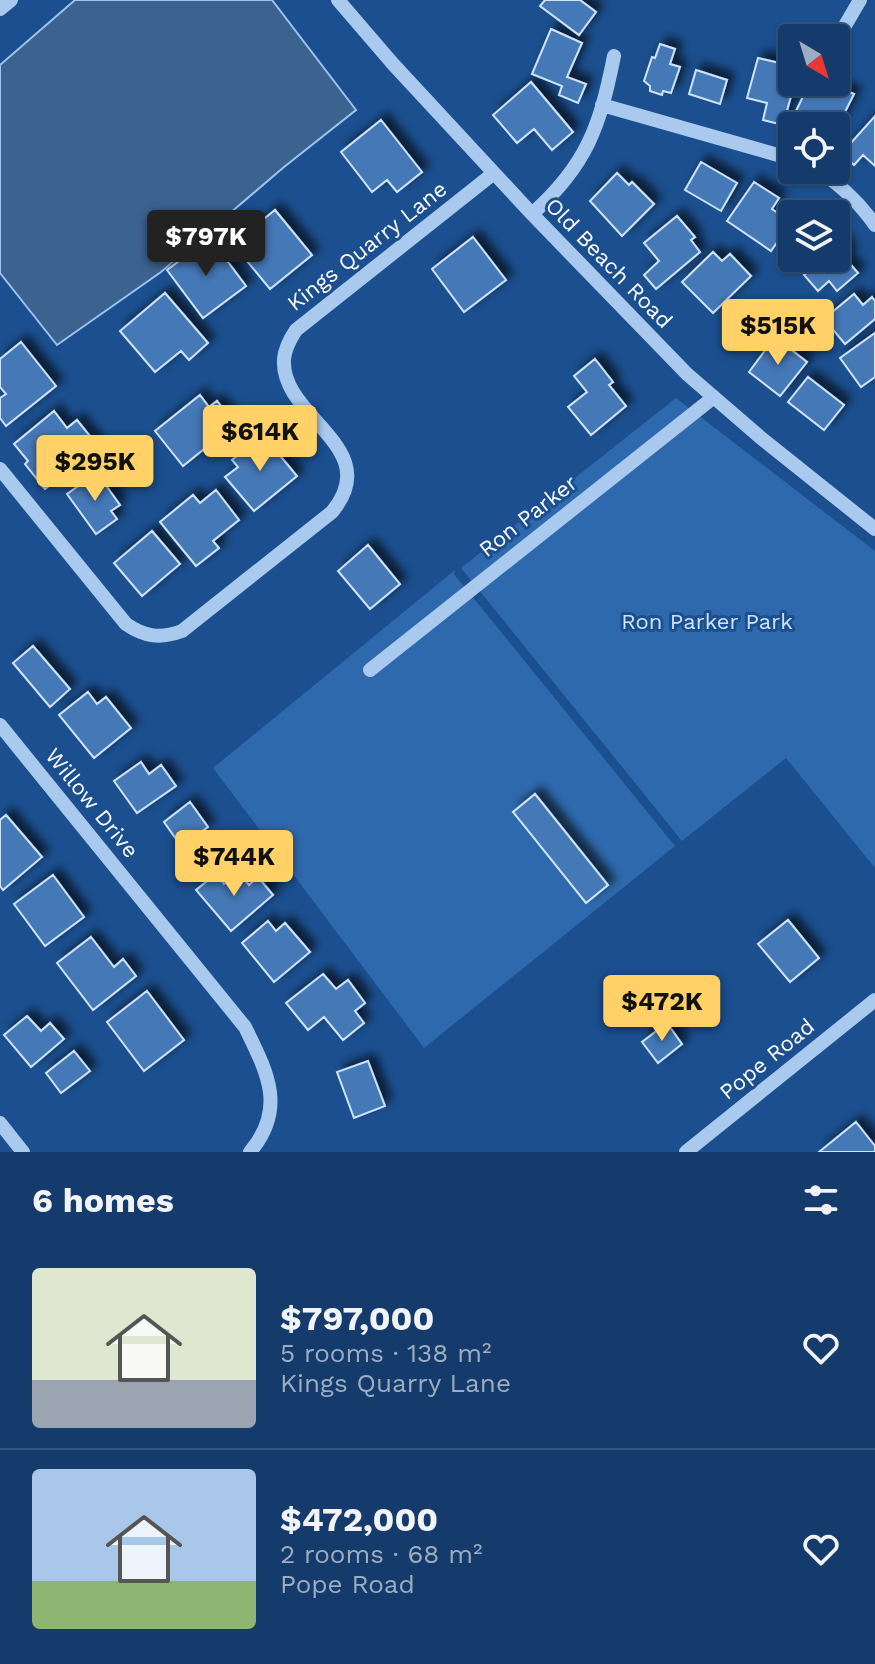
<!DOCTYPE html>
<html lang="en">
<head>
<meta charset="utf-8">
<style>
	body { margin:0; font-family:"Work Sans",sans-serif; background:#1d4271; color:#f1f3f6; height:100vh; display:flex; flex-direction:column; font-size:30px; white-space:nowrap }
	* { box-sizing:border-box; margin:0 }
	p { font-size:26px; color:#9dadc1 }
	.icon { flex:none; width:44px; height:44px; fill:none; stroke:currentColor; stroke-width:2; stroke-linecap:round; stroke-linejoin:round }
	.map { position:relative; height:1152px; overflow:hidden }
	.sheet { display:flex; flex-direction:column; background:#143b6b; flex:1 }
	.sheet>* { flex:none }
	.needle { width:52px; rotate:142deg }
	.fabs { position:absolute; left:778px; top:24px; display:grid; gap:16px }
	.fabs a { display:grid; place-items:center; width:72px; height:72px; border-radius:8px; background:#143b6b; box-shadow:0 2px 6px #0004,0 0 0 2px #33557e; font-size:40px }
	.price { position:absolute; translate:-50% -68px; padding:0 18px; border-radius:8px; background:#ffd166; color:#111; font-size:26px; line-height:52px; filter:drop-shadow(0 2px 4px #0008) }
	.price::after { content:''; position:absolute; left:50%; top:48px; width:24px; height:18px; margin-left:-12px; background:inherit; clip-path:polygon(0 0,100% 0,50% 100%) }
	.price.selected { background:#222; color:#fff }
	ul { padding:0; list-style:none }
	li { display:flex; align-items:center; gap:24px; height:200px; padding:0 32px }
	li+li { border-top:2px solid #33557e }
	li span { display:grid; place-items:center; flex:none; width:224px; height:160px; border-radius:8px; color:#555 }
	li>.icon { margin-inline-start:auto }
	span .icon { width:96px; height:96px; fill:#fffc; stroke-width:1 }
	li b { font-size:34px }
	h2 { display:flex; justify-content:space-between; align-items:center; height:96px; padding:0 32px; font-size:34px }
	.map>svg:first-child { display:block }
</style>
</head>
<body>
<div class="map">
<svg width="875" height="1152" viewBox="0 0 875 1152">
	<defs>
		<filter id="shadow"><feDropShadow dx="7" dy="-7" stdDeviation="4" flood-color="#0009"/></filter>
	</defs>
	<rect width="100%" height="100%" fill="#1b4f8f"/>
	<!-- green -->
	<path fill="#2e69ad" d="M 676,398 L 875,551 L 875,868 L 786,758 L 682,841 L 461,568 Z
		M 455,570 L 454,574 L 675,846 L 424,1048 L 213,768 Z"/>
	<!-- water -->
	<path fill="#3c6290" stroke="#9cc4f0" stroke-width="2" d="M 75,0 L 272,0 L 356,110 L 284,167 L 161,272 L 57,345 L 0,273 L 0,65 Z"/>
	<!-- building -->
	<path fill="#4478b7" stroke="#cfe3fa" stroke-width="2" filter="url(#shadow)" d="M 545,0 L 580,0 L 596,12 L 579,35 L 540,6 Z
		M 551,29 L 582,43 L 567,77 L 586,84 L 578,103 L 559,95 L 562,86 L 532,74 Z
		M 660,44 L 675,49 L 670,64 L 680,67 L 671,93 L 663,91 L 662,95 L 650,91 L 650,86 L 644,81 L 652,57 L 655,58 Z
		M 758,58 L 788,65 L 786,70 L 792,72 L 792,82 L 795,82 L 783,125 L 763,120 L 767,103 L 747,98 Z
		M 696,70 L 727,80 L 720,104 L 689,94 Z
		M 531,82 L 573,132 L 552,150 L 534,129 L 517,143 L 493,115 Z
		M 810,82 L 831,91 L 834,85 L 854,94 L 836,130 L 836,126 L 815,126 L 817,121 L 796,111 Z
		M 875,116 L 875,166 L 863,155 L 854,165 L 841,154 Z
		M 381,120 L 422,172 L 397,192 L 387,180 L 372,192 L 341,152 Z
		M 701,162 L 737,183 L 721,211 L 685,190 Z
		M 617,173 L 629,185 L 632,182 L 654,204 L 622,236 L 590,201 Z
		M 754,182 L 779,198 L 772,209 L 791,222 L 771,251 L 727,221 Z
		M 275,210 L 312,255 L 270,289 L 233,244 Z
		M 677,216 L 695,237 L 691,240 L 700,252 L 656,289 L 644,275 L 659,261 L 644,243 Z
		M 836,235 L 850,252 L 844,257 L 858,273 L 837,291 L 829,281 L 818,291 L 804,275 L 813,268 L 805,259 L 836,258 Z
		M 473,237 L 506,280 L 464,312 L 432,269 Z
		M 210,238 L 246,286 L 203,318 L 167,270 Z
		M 713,252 L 722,261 L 730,254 L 751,276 L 713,313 L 682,282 Z
		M 165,293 L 208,343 L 189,360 L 181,351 L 155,372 L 120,331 Z
		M 854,294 L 863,305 L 872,297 L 875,301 L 875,319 L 845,344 L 824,319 Z
		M 875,333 L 875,377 L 861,387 L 840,358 Z
		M 775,337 L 807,362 L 780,396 L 749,372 Z
		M 21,342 L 56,386 L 6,426 L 0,418 L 0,398 L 6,394 L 0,387 L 0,359 Z
		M 595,359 L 613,382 L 609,385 L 626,406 L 591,435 L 568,407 L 587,392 L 574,376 Z
		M 808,377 L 844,405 L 824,430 L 788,402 Z
		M 200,395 L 209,407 L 217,401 L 235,424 L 183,466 L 155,431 Z
		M 54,411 L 67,428 L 77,420 L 98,446 L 45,489 L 25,464 L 28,461 L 14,444 Z
		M 263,435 L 297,476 L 254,511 L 225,477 L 238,467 L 232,460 Z
		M 97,473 L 120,505 L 111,511 L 117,519 L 96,534 L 67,494 Z
		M 216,490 L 239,520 L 213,541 L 219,548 L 196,566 L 160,522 L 193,495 L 200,503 Z
		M 152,531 L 180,564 L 142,596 L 114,563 Z
		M 368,545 L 400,584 L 370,609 L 338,571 Z
		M 33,646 L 70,689 L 50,707 L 13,663 Z
		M 88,692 L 97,704 L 106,697 L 131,728 L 94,758 L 59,715 Z
		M 141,762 L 149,774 L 161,765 L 176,786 L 137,813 L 114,781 Z
		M 535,794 L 608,885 L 586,903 L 513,812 Z
		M 190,802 L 208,827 L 181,846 L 164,822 Z
		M 6,815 L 42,857 L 3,890 L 0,886 L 0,820 Z
		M 239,873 L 249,885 L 258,877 L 273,895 L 231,931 L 196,890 L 216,874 L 224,884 Z
		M 53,875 L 84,917 L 45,946 L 14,904 Z
		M 788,920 L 819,958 L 790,982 L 758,944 Z
		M 268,921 L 276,931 L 285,923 L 310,952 L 274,982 L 242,943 Z
		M 91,937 L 114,967 L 123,959 L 136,976 L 93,1010 L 57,963 Z
		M 323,974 L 336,989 L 348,980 L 365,1003 L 355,1011 L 364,1023 L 343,1040 L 324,1017 L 308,1030 L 286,1003 Z
		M 147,991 L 184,1040 L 144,1071 L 107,1022 Z
		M 27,1016 L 41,1031 L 50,1023 L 64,1039 L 31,1067 L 4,1035 Z
		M 667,1023 L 682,1044 L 658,1063 L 642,1042 Z
		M 74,1051 L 90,1071 L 61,1093 L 46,1073 Z
		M 368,1061 L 385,1106 L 354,1118 L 337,1072 Z
		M 856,1122 L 875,1146 L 875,1152 L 819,1152 Z"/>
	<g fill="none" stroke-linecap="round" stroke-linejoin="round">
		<!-- minor -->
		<path stroke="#a9c9ee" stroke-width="14" d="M 338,0 L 393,64 L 532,214 L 687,374 L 761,438 L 875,529
			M 0,9 L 11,0
			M 836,41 L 860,0
			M 602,105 L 792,159
			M 818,170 C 842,186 859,202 875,225
			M 532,214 C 587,165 600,126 614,56
			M 0,469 L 126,624 C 145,637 160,639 182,631 L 332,512 C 386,447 280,418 284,359 C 285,348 290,339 296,330 L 494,173
			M 370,670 L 714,397
			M 0,725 L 245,1027 C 267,1072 287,1108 250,1152
			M 0,1123 L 23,1152
			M 686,1152 L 875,1000"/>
	</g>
	<g text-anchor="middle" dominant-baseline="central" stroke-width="6" stroke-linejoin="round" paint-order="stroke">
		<!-- street labels -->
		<g font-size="22" fill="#fff" stroke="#1b4f8f">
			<text transform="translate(367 246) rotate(-38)">Kings Quarry Lane</text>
			<text transform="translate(609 263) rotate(46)">Old Beach Road</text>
			<text transform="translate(528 516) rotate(-38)">Ron Parker</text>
			<text transform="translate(92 803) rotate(51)">Willow Drive</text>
			<text transform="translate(767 1059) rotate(-39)">Pope Road</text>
		</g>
		<!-- park labels -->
		<g font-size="22" fill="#cfe3fa" stroke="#1b4f8f">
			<text x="707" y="621">Ron Parker Park</text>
		</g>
	</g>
</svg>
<div class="fabs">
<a><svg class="needle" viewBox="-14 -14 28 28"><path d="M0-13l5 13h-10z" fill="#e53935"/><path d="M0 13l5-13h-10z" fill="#9dadc1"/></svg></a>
<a><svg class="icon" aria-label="locate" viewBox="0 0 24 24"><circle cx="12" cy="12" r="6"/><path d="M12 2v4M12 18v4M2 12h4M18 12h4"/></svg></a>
<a><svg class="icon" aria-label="layers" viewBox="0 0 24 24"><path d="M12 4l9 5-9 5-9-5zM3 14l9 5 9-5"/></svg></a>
</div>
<b class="price selected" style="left:206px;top:278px">$797K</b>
<b class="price" style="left:778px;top:367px">$515K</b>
<b class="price" style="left:260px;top:473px">$614K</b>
<b class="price" style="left:95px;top:503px">$295K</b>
<b class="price" style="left:234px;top:898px">$744K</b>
<b class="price" style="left:662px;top:1043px">$472K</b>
</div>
<section class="sheet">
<h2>6 homes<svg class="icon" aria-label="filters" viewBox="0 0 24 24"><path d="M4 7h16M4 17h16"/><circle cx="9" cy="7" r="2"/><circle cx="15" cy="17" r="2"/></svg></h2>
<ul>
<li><span style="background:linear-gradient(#dfe7d0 70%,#9aa5b1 0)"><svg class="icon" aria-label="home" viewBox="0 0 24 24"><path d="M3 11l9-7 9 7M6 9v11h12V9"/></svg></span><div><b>$797,000</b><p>5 rooms · 138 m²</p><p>Kings Quarry Lane</p></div><svg class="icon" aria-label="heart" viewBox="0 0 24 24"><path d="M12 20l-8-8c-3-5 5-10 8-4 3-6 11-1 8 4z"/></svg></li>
<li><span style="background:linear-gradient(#a9c7e8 70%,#8fb573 0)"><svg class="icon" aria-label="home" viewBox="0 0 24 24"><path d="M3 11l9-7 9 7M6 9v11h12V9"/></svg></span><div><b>$472,000</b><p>2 rooms · 68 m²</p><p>Pope Road</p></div><svg class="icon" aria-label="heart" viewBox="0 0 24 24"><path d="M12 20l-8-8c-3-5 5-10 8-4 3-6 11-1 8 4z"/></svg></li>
</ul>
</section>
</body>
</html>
